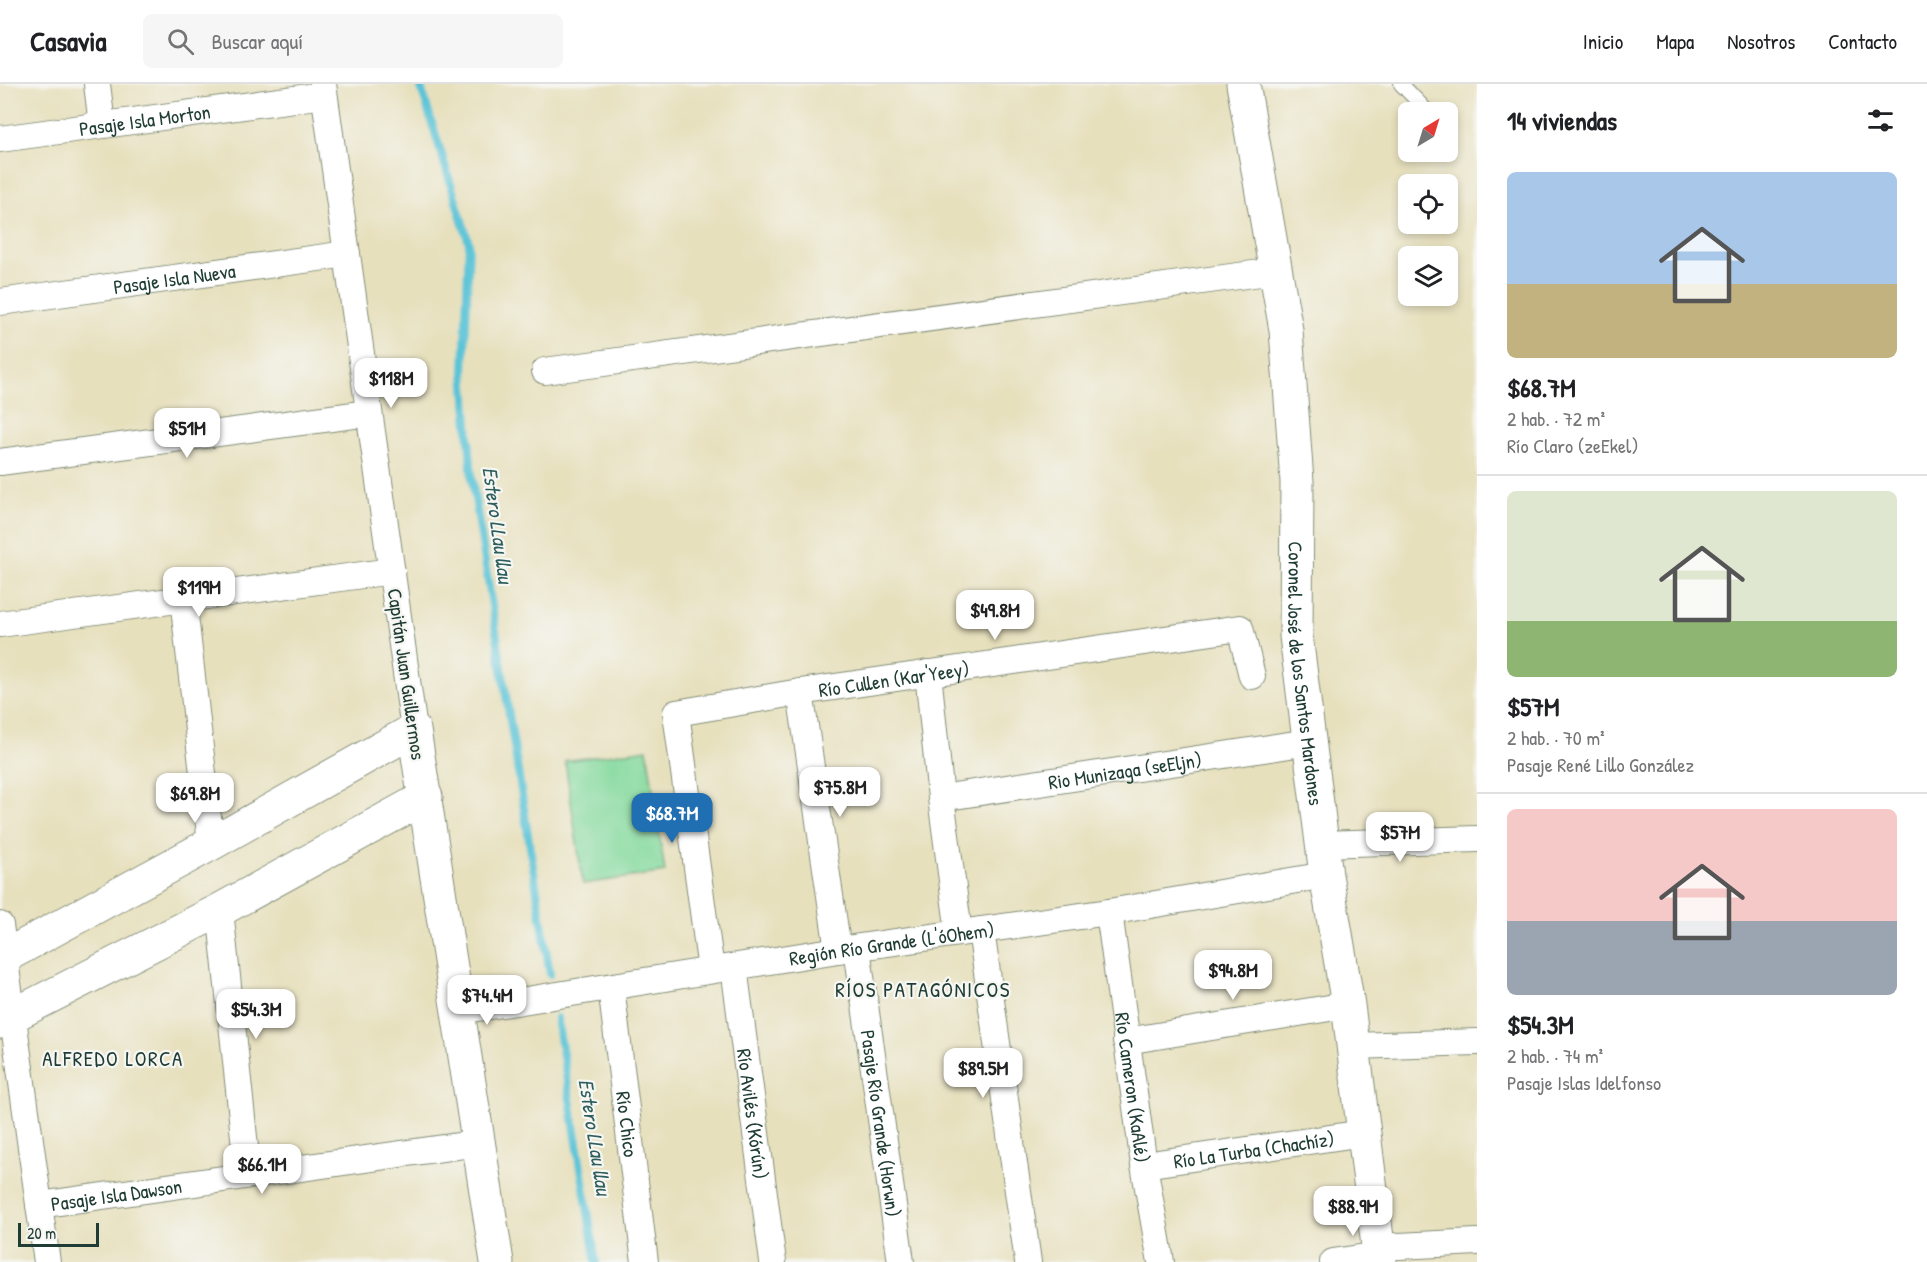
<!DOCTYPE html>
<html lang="es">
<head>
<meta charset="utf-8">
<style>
	body { margin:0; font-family:"Patrick Hand",sans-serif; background:#f6f6f6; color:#202124; height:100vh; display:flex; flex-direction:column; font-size:22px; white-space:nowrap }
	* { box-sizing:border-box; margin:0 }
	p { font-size:20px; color:#757577 }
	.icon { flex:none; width:33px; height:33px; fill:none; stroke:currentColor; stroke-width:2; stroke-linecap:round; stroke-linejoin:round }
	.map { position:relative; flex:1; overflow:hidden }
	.drawer { display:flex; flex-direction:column; background:#fff; width:450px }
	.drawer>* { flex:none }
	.needle { width:39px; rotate:38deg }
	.controls { position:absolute; left:1398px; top:18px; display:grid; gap:12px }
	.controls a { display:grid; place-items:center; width:60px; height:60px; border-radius:9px; background:#fff; box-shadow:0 3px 9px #0003; font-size:30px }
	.scale { position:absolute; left:18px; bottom:15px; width:81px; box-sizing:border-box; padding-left:6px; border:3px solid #1f3d34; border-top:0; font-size:16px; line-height:21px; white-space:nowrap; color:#1f3d34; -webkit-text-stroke:4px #f6f6f2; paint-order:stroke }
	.price { position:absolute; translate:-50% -51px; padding:0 14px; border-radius:12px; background:#fff; color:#222; font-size:20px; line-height:39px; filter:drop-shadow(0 2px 3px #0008) }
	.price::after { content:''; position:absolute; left:50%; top:36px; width:18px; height:14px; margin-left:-9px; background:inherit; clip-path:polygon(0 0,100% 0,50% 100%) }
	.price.active { background:#1f6fb2; color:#fff }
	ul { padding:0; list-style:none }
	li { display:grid; align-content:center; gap:12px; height:318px; padding:0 30px }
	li+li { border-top:2px solid #e0e0e0 }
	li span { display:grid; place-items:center; height:186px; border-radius:9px; color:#555 }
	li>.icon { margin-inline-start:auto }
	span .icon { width:108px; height:108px; fill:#fffc; stroke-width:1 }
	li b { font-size:26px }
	h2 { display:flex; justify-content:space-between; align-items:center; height:72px; padding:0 30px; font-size:26px }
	header { display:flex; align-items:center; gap:36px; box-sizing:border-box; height:84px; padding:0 30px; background:#fff; border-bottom:2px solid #e0e0e0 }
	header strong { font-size:28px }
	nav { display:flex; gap:33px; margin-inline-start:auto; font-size:21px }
	.search { width:420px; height:54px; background:#f6f6f6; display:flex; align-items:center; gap:15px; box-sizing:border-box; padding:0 21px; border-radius:9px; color:#757577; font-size:22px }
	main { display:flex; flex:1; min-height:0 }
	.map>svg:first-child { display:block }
</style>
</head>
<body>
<header>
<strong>Casavia</strong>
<div class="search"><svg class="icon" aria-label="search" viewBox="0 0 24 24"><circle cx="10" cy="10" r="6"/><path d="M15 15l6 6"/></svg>Buscar aquí</div>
<nav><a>Inicio</a><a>Mapa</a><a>Nosotros</a><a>Contacto</a></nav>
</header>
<main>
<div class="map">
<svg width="1477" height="1178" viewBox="0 0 1477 1178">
	<rect width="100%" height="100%" fill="#f6f6f2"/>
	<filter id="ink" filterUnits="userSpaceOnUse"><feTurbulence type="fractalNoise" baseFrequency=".0167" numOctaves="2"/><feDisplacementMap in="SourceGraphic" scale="12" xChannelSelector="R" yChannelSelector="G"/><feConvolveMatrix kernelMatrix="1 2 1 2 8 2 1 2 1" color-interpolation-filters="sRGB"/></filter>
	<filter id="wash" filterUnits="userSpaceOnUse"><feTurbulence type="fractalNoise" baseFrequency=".008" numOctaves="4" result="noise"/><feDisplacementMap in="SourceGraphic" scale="24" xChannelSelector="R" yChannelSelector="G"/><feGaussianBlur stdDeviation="1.35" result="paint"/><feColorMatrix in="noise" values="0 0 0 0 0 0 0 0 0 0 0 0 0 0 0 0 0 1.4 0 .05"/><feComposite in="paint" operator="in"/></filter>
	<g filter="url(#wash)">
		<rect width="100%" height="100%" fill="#e7e0bd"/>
		<!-- green -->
		<path fill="#83d99c" stroke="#518b68" stroke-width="1.5" d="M 647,665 L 665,788 L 583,800 L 565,677 Z"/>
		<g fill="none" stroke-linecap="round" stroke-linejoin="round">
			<!-- stream -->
			<path stroke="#5bc4d7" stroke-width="8" d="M 420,0 L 469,159 L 464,288 L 472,395 L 550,890
				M 557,934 L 596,1178"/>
		</g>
	</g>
	<g filter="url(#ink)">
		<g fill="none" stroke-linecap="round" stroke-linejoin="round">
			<defs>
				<path id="lane" d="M 1401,0 L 1428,28"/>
				<g id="street">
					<path d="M 97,0 L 102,41"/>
					<path d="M 323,0 L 414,646"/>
					<path id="s1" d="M 0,55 L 324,11"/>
					<path id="s2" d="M 0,218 L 347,170"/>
					<path d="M 545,287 L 1275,187"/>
					<path d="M 0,378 L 369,329"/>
					<path d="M 183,514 L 211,760"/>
					<path d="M 0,540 L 392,487"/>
					<path d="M 928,589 L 941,714 L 959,849"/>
					<path d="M 800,608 L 838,866"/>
					<path id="s3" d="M 941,714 L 1309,658"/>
					<path d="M 1322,760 L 1477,755"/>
					<path d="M 220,826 L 248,1091"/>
					<path id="s4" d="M 1109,828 L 1144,1081 L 1161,1178"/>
					<path d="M 0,841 L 47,1178"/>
					<path d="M 981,846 L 1028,1178"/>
					<path id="s5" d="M 857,864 L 901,1178"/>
					<path id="s6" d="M 734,883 L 773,1178"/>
					<path id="s7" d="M 711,886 L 676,629 L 800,608 L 1240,544 L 1252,592"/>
					<path id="s8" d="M 611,903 L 645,1178"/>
					<path id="s9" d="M 459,927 L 838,866 L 1109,828 L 1326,791"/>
					<path d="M 1126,957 L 1348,921"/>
					<path d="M 1353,962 L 1477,958"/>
					<path id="s10" d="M 1144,1081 L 1364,1049"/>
					<path id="s11" d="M 39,1121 L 479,1059"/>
					<path d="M 1379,1163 L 1477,1158"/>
					<path d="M 1333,1178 L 1379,1171"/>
				</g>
				<g id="secondary">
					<path id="s12" d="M 1243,0 L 1286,246 L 1297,398 L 1296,552 L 1326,791 L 1348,921 L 1380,1178"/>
					<path d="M 0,875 L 211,760 L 414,646 L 497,1178"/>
					<path d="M 0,938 L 220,826 L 426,713"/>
				</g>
			</defs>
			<!-- lane casing -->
			<use href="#lane" stroke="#838e78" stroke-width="16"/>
			<!-- street casing -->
			<use href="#street" stroke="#838e78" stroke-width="28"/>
			<!-- secondary casing -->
			<use href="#secondary" stroke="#838e78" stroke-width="35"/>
			<!-- lane -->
			<use href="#lane" stroke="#fff" stroke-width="14"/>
			<!-- street -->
			<use href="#street" stroke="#fff" stroke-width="26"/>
			<!-- secondary -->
			<use href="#secondary" stroke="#fff" stroke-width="33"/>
		</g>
	</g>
	<g text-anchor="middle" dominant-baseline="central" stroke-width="4.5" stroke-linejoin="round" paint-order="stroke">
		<!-- street labels -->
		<g font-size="20" fill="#1f3d34" stroke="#f6f6f2">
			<text stroke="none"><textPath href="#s1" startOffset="146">Pasaje Isla Morton</textPath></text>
			<text stroke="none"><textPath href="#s2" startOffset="176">Pasaje Isla Nueva</textPath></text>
			<text stroke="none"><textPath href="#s12" startOffset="594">Coronel José de los Santos Mardones</textPath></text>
			<text transform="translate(407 590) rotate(82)">Capitán Juan Guillermos</text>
			<text stroke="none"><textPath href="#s7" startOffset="480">Río Cullen (Kar'Yeey)</textPath></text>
			<text stroke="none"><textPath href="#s3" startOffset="186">Rio Munizaga (seEljn)</textPath></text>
			<text stroke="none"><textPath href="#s9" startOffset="438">Región Río Grande (L'óOhem)</textPath></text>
			<text stroke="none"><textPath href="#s4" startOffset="177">Río Cameron (KaAlé)</textPath></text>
			<text stroke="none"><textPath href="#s6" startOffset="148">Río Avilés (Kórún)</textPath></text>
			<text stroke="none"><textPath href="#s5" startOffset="177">Pasaje Río Grande (Horwn)</textPath></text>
			<text stroke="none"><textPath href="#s8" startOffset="138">Río Chico</textPath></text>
			<text stroke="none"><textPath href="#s10" startOffset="111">Río La Turba (Chachíz)</textPath></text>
			<text stroke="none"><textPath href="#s11" startOffset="78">Pasaje Isla Dawson</textPath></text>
		</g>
		<!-- water labels -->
		<g font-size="21" font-style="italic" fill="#2e5f5d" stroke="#f6f6f2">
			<text transform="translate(498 441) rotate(82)">Estero LLau llau</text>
			<text transform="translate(595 1053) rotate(81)">Estero LLau llau</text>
		</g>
		<!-- neighbourhood labels -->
		<g font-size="21" letter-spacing="1.5" fill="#1f3d34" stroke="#f6f6f2">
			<text x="923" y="905">RÍOS PATAGÓNICOS</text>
			<text x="113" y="974">ALFREDO LORCA</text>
		</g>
	</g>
</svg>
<div class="controls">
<a><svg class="needle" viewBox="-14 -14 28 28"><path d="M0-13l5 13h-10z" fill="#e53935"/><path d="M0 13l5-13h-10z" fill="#757577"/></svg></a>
<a><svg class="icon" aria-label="locate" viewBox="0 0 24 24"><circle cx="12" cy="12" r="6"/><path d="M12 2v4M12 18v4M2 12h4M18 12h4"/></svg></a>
<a><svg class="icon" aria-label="layers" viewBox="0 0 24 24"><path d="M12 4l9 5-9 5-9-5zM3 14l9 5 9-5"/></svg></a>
</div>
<div class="scale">20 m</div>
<b class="price" style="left:391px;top:325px">$118M</b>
<b class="price" style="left:187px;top:375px">$51M</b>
<b class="price" style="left:199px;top:534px">$119M</b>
<b class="price" style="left:995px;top:557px">$49.8M</b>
<b class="price" style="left:840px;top:734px">$75.8M</b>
<b class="price" style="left:195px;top:740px">$69.8M</b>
<b class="price active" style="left:672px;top:760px">$68.7M</b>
<b class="price" style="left:1400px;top:779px">$57M</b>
<b class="price" style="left:1233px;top:917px">$94.8M</b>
<b class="price" style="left:487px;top:942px">$74.4M</b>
<b class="price" style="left:256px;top:956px">$54.3M</b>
<b class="price" style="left:983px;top:1015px">$89.5M</b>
<b class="price" style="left:262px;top:1111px">$66.1M</b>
<b class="price" style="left:1353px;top:1153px">$88.9M</b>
</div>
<section class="drawer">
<h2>14 viviendas<svg class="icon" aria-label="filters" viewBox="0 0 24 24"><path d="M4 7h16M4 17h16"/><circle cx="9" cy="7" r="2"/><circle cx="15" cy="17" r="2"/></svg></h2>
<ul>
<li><span style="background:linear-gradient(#a9c7e8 60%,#c2b280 0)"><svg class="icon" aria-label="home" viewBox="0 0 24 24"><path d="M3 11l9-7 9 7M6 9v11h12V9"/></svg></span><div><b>$68.7M</b><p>2 hab. · 72 m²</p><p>Río Claro (zeEkel)</p></div></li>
<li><span style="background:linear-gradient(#dfe7d0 70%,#8fb573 0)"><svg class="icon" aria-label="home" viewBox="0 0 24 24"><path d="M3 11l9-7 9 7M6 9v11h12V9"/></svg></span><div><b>$57M</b><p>2 hab. · 70 m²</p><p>Pasaje René Lillo González</p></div></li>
<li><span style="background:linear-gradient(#f6c9c9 60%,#9aa5b1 0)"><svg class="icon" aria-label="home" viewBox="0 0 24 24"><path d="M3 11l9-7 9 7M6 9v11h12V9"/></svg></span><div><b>$54.3M</b><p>2 hab. · 74 m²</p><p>Pasaje Islas Idelfonso</p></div></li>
</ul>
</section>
</main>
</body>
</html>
